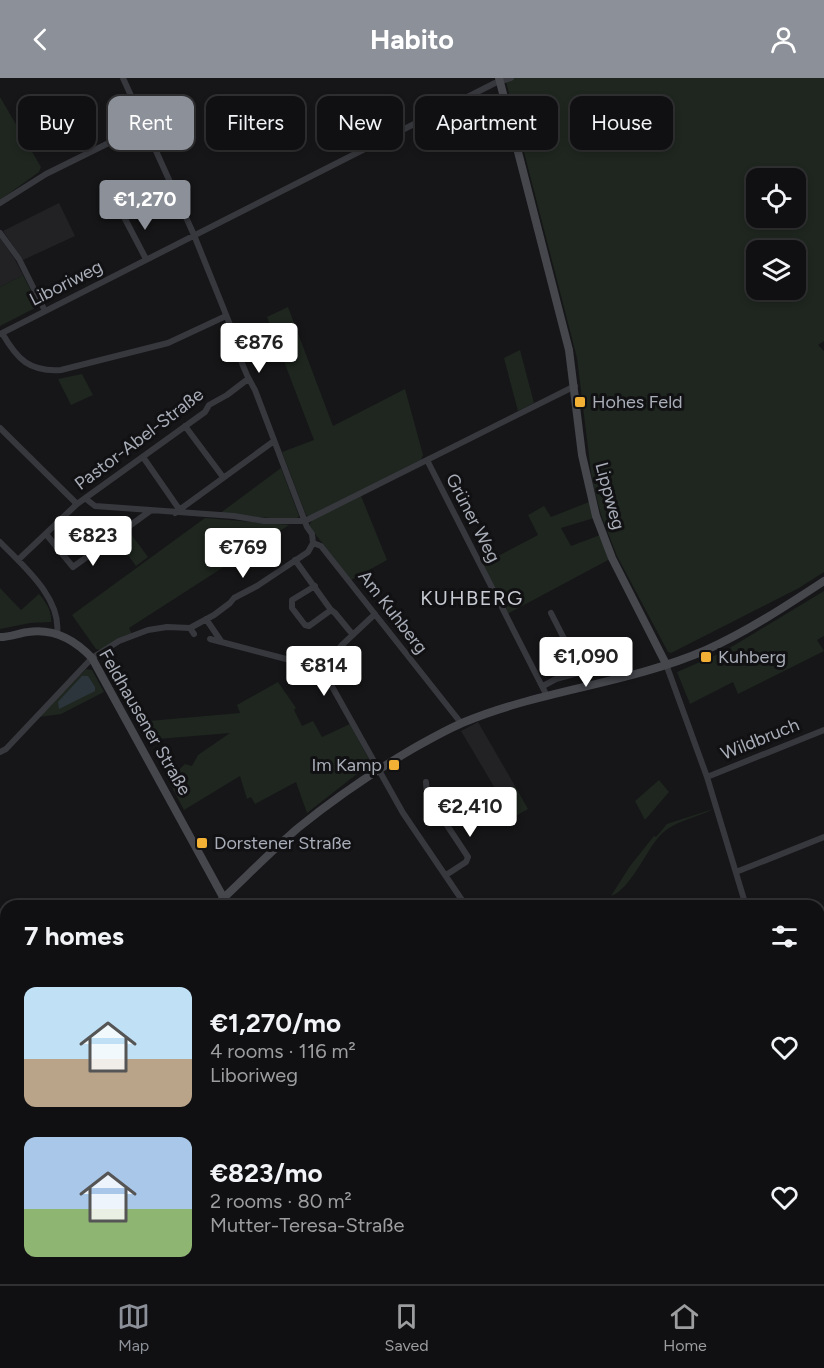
<!DOCTYPE html>
<html lang="en">
<head>
<meta charset="utf-8">
<style>
	body { margin:0; font-family:Figtree,sans-serif; background:#1e1e20; color:#f1f3f6; height:100vh; display:flex; flex-direction:column; font-size:22px; white-space:nowrap }
	* { box-sizing:border-box; margin:0 }
	p { font-size:20px; color:#9c9d9f }
	.icon { flex:none; width:33px; height:33px; fill:none; stroke:currentColor; stroke-width:2; stroke-linecap:round; stroke-linejoin:round }
	.map { position:relative; flex:1; overflow:hidden }
	.panel { position:absolute; left:0px; top:822px; width:825px; height:384px; display:flex; flex-direction:column; background:#101012; border-radius:18px 18px 0 0; box-shadow:0 3px 9px #0003,0 0 0 2px #303032 }
	.panel>* { flex:none }
	.banner { position:absolute; left:18px; top:18px; width:789px; height:54px; display:flex; gap:12px }
	.buttons { position:absolute; left:746px; top:90px; display:grid; gap:12px }
	.buttons a { display:grid; place-items:center; width:60px; height:60px; border-radius:12px; background:#101012; box-shadow:0 3px 9px #0003,0 0 0 2px #303032; font-size:30px }
	.price { position:absolute; translate:-50% -51px; padding:0 14px; border-radius:6px; background:#fff; color:#222; font-size:20px; line-height:39px; filter:drop-shadow(0 2px 3px #0008) }
	.price::after { content:''; position:absolute; left:50%; top:36px; width:18px; height:14px; margin-left:-9px; background:inherit; clip-path:polygon(0 0,100% 0,50% 100%) }
	.price.active { background:#8c9099; color:#fff }
	ul { padding:0; list-style:none }
	li { display:flex; align-items:center; gap:18px; height:150px; padding:0 24px }
	li span { display:grid; place-items:center; flex:none; width:168px; height:120px; border-radius:12px; color:#555 }
	li>.icon { margin-inline-start:auto }
	span .icon { width:72px; height:72px; fill:#fffc; stroke-width:1 }
	li b { font-size:26px }
	h2 { display:flex; justify-content:space-between; align-items:center; height:72px; padding:0 24px; font-size:26px }
	.tag { padding:0 21px; border-radius:12px; background:#101012; box-shadow:0 3px 9px #0003,0 0 0 2px #303032; font-size:21px; line-height:54px }
	.tag.active { background:#8c9099; color:#fff }
	header { display:flex; justify-content:space-between; align-items:center; height:78px; padding:0 24px; background:#8c9099; color:#fff; font-size:27px; font-weight:700 }
	.menu { display:flex; justify-content:space-around; align-items:center; height:84px; border-top:2px solid #303032; background:#101012; font-size:16px; color:#9c9d9f }
	.menu a { display:grid; justify-items:center; gap:3px }
	.menu .active { color:#8c9099 }
	.map>svg:first-child { display:block }
</style>
</head>
<body>
<header><svg class="icon" aria-label="back" viewBox="0 0 24 24"><path d="M15 5l-7 7 7 7"/></svg>Habito<svg class="icon" aria-label="person" viewBox="0 0 24 24"><circle cx="12" cy="8" r="4"/><path d="M4 21q1-7 8-7t8 7"/></svg></header>
<div class="map">
<svg width="824" height="1206" viewBox="0 0 824 1206">
	<rect width="100%" height="100%" fill="#161618"/>
	<!-- built -->
	<path fill="#222225" d="M 59,125 L 75,158 L 23,182 L 3,153 Z
		M 0,160 L 14,180 L 23,197 L 0,209 Z
		M 478,644 L 515,708 L 499,717 L 461,653 Z"/>
	<!-- green -->
	<path fill="#1e261f" fill-rule="evenodd" d="M 505,0 L 824,0 L 824,263 L 818,267 L 824,273 L 824,494 L 799,510 L 671,575 L 668,574 L 617,478 L 601,437 L 592,402 L 577,280 ZM 756,100 L 795,100 L 795,140 L 756,140 ZM 756,172 L 795,172 L 795,212 L 756,212 Z
		M 0,19 L 41,89 L 39,94 L 0,122 Z
		M 23,197 L 37,225 L 37,229 L 0,248 L 0,209 Z
		M 288,229 L 333,348 L 405,311 L 423,377 L 421,382 L 309,439 L 306,437 L 282,374 L 314,362 L 267,239 Z
		M 520,272 L 534,325 L 518,333 L 504,280 Z
		M 82,296 L 93,317 L 71,327 L 58,301 Z
		M 281,390 L 299,438 L 296,442 L 219,436 Z
		M 361,418 L 387,482 L 351,502 L 309,448 L 312,442 Z
		M 589,424 L 594,440 L 561,450 L 571,468 L 600,457 L 610,481 L 507,536 L 483,486 L 538,457 L 528,437 L 544,428 L 551,439 Z
		M 205,440 L 289,447 L 129,550 L 132,556 L 100,572 L 96,571 L 72,537 Z
		M 128,452 L 148,479 L 136,488 L 116,461 Z
		M 0,510 L 21,532 L 39,516 C 46,524 52,533 51,544 L 30,545 L 0,551 Z
		M 824,513 L 824,558 L 817,562 L 824,573 L 738,616 L 733,604 L 690,626 L 677,594 L 723,574 Z
		M 86,591 L 92,592 L 104,614 L 61,636 L 39,639 Z
		M 278,604 L 296,630 L 294,632 L 302,648 L 313,643 L 322,659 L 350,646 L 371,685 L 307,735 L 296,704 L 255,726 L 251,719 L 247,721 L 240,698 L 184,732 L 168,702 L 185,686 L 192,688 L 198,677 L 230,655 L 146,662 L 137,644 L 240,635 L 237,627 Z
		M 659,702 L 669,714 L 645,742 L 635,723 Z
		M 515,708 L 528,731 L 498,748 L 484,726 Z
		M 713,731 C 695,741 672,742 657,761 C 645,776 629,812 611,818 L 630,788 L 654,758 L 656,759 L 667,746 Z
		M 6,1034 L 6,1143 L 0,1143 L 0,1040 Z
		M 172,1200 L 309,1200 L 311,1206 L 173,1206 Z"/>
	<!-- water -->
	<path fill="#2c353c" d="M 82,598 L 88,598 L 95,609 L 95,613 L 59,631 L 58,624 Z"/>
	<g fill="none" stroke-linecap="round" stroke-linejoin="round">
		<!-- stream -->
		<path stroke="#2c353c" stroke-width="1.5" d="M 0,1125 L 6,1131"/>
		<!-- street -->
		<path stroke="#37383d" stroke-width="6" d="M 123,0 L 194,157 L 233,254 C 237,274 244,294 255,312 L 307,449 L 312,456 L 313,465 L 321,468 L 461,645
			M 0,125 L 46,96 L 145,47
			M 125,129 L 124,139 L 146,181
			M 0,155 L 19,181 L 45,233
			M 2,255 C 17,281 29,294 61,292 L 168,265 L 226,238
			M 0,256 L 495,5 L 511,0
			M 185,348 L 223,399
			M 0,350 L 77,426
			M 143,379 L 179,431
			M 427,382 L 547,618
			M 86,421 L 95,428 L 234,438 L 264,443 L 305,443 L 575,308
			M 175,435 L 274,363
			M 46,456 L 73,489 L 150,433
			M 0,464 C 23,488 62,520 57,556
			M 18,482 L 77,426 L 205,334 L 209,327 L 227,317 L 248,301
			M 295,482 L 331,532 L 335,535 L 353,557
			M 315,508 L 292,522 L 292,530 L 305,547 L 309,548 L 331,532
			M 551,535 L 581,594
			M 206,541 L 221,563
			M 190,550 L 214,537 L 230,525 L 234,520 L 257,508 L 308,474 L 313,465
			M 210,561 L 290,582 C 301,589 316,587 325,596 L 403,735 L 466,828
			M 666,586 L 707,699 L 746,828
			M 321,592 L 342,567 L 375,536
			M 543,608 L 556,601 L 581,594 L 583,598 L 620,585
			M 0,674 L 6,671 L 92,580 L 119,563 L 148,552 L 167,549 L 190,550 L 194,556
			M 707,699 L 824,652
			M 426,704 L 427,717 L 468,779 L 466,784 L 446,797
			M 736,794 L 824,759
			M 819,1085 L 824,1085
			M 819,1114 L 824,1136"/>
		<!-- secondary -->
		<path stroke="#45474d" stroke-width="8" d="M 499,0 L 569,272 L 582,377 L 596,438 L 612,480 L 666,586
			M 0,559 C 10,559 19,555 28,554 C 54,550 75,562 92,580 L 228,828
			M 215,828 C 243,802 269,775 298,750 C 335,720 373,694 414,670 C 430,661 446,652 462,645 C 540,612 628,606 706,572 C 748,553 786,528 824,503
			M 0,1028 L 6,1022
			M 437,1200 L 440,1206"/>
	</g>
	<!-- markers -->
	<g fill="#f2b134" stroke="#111113" stroke-width="2">
		<rect x="574" y="318" width="12" height="12" rx="3"/>
		<rect x="700" y="573" width="12" height="12" rx="3"/>
		<rect x="388" y="681" width="12" height="12" rx="3"/>
		<rect x="196" y="759" width="12" height="12" rx="3"/>
	</g>
	<g text-anchor="middle" dominant-baseline="central" stroke-width="6" stroke-linejoin="round" paint-order="stroke">
		<!-- street labels -->
		<g font-size="18" fill="#a8adb8" stroke="#111113">
			<text transform="translate(66 205) rotate(-27)">Liboriweg</text>
			<text transform="translate(139 361) rotate(-37)">Pastor-Abel-Straße</text>
			<text transform="translate(610 418) rotate(75)">Lippweg</text>
			<text transform="translate(473 440) rotate(63)">Grüner Weg</text>
			<text transform="translate(393 534) rotate(52)">Am Kuhberg</text>
			<text transform="translate(145 644) rotate(60)">Feldhausener Straße</text>
			<text transform="translate(760 661) rotate(-22)">Wildbruch</text>
		</g>
		<!-- poi labels -->
		<g font-size="18" fill="#a8adb8" stroke="#111113" text-anchor="start">
			<text x="592" y="324">Hohes Feld</text>
			<text x="718" y="579">Kuhberg</text>
			<text x="382" y="687" text-anchor="end">Im Kamp</text>
			<text x="214" y="765">Dorstener Straße</text>
		</g>
		<!-- neighbourhood labels -->
		<g font-size="20" letter-spacing="1.5" fill="#c9ccd4" stroke="#111113">
			<text x="472" y="520">KUHBERG</text>
		</g>
	</g>
</svg>
<div class="buttons">
<a><svg class="icon" aria-label="locate" viewBox="0 0 24 24"><circle cx="12" cy="12" r="6"/><path d="M12 2v4M12 18v4M2 12h4M18 12h4"/></svg></a>
<a><svg class="icon" aria-label="layers" viewBox="0 0 24 24"><path d="M12 4l9 5-9 5-9-5zM3 14l9 5 9-5"/></svg></a>
</div>
<b class="price active" style="left:145px;top:153px">€1,270</b>
<b class="price" style="left:259px;top:296px">€876</b>
<b class="price" style="left:93px;top:489px">€823</b>
<b class="price" style="left:243px;top:501px">€769</b>
<b class="price" style="left:586px;top:610px">€1,090</b>
<b class="price" style="left:324px;top:619px">€814</b>
<b class="price" style="left:470px;top:760px">€2,410</b>
<div class="banner">
<a class="tag">Buy</a>
<a class="tag active">Rent</a>
<a class="tag">Filters</a>
<a class="tag">New</a>
<a class="tag">Apartment</a>
<a class="tag">House</a>
</div>
<section class="panel">
<h2>7 homes<svg class="icon" aria-label="filters" viewBox="0 0 24 24"><path d="M4 7h16M4 17h16"/><circle cx="9" cy="7" r="2"/><circle cx="15" cy="17" r="2"/></svg></h2>
<ul>
<li><span style="background:linear-gradient(#bfe0f5 60%,#b9a48a 0)"><svg class="icon" aria-label="home" viewBox="0 0 24 24"><path d="M3 11l9-7 9 7M6 9v11h12V9"/></svg></span><div><b>€1,270/mo</b><p>4 rooms · 116 m²</p><p>Liboriweg</p></div><svg class="icon" aria-label="heart" viewBox="0 0 24 24"><path d="M12 20l-8-8c-3-5 5-10 8-4 3-6 11-1 8 4z"/></svg></li>
<li><span style="background:linear-gradient(#a9c7e8 60%,#8fb573 0)"><svg class="icon" aria-label="home" viewBox="0 0 24 24"><path d="M3 11l9-7 9 7M6 9v11h12V9"/></svg></span><div><b>€823/mo</b><p>2 rooms · 80 m²</p><p>Mutter-Teresa-Straße</p></div><svg class="icon" aria-label="heart" viewBox="0 0 24 24"><path d="M12 20l-8-8c-3-5 5-10 8-4 3-6 11-1 8 4z"/></svg></li>
</ul>
</section>
</div>
<nav class="menu">
<a class="active"><svg class="icon" aria-label="map" viewBox="0 0 24 24"><path d="M3 6l6-2 6 2 6-2v14l-6 2-6-2-6 2zM9 4v14M15 6v14"/></svg>Map</a>
<a><svg class="icon" aria-label="saved" viewBox="0 0 24 24"><path d="M7 4h10v16l-5-4-5 4z"/></svg>Saved</a>
<a><svg class="icon" aria-label="home" viewBox="0 0 24 24"><path d="M3 11l9-7 9 7M6 9v11h12V9"/></svg>Home</a>
</nav>
</body>
</html>
